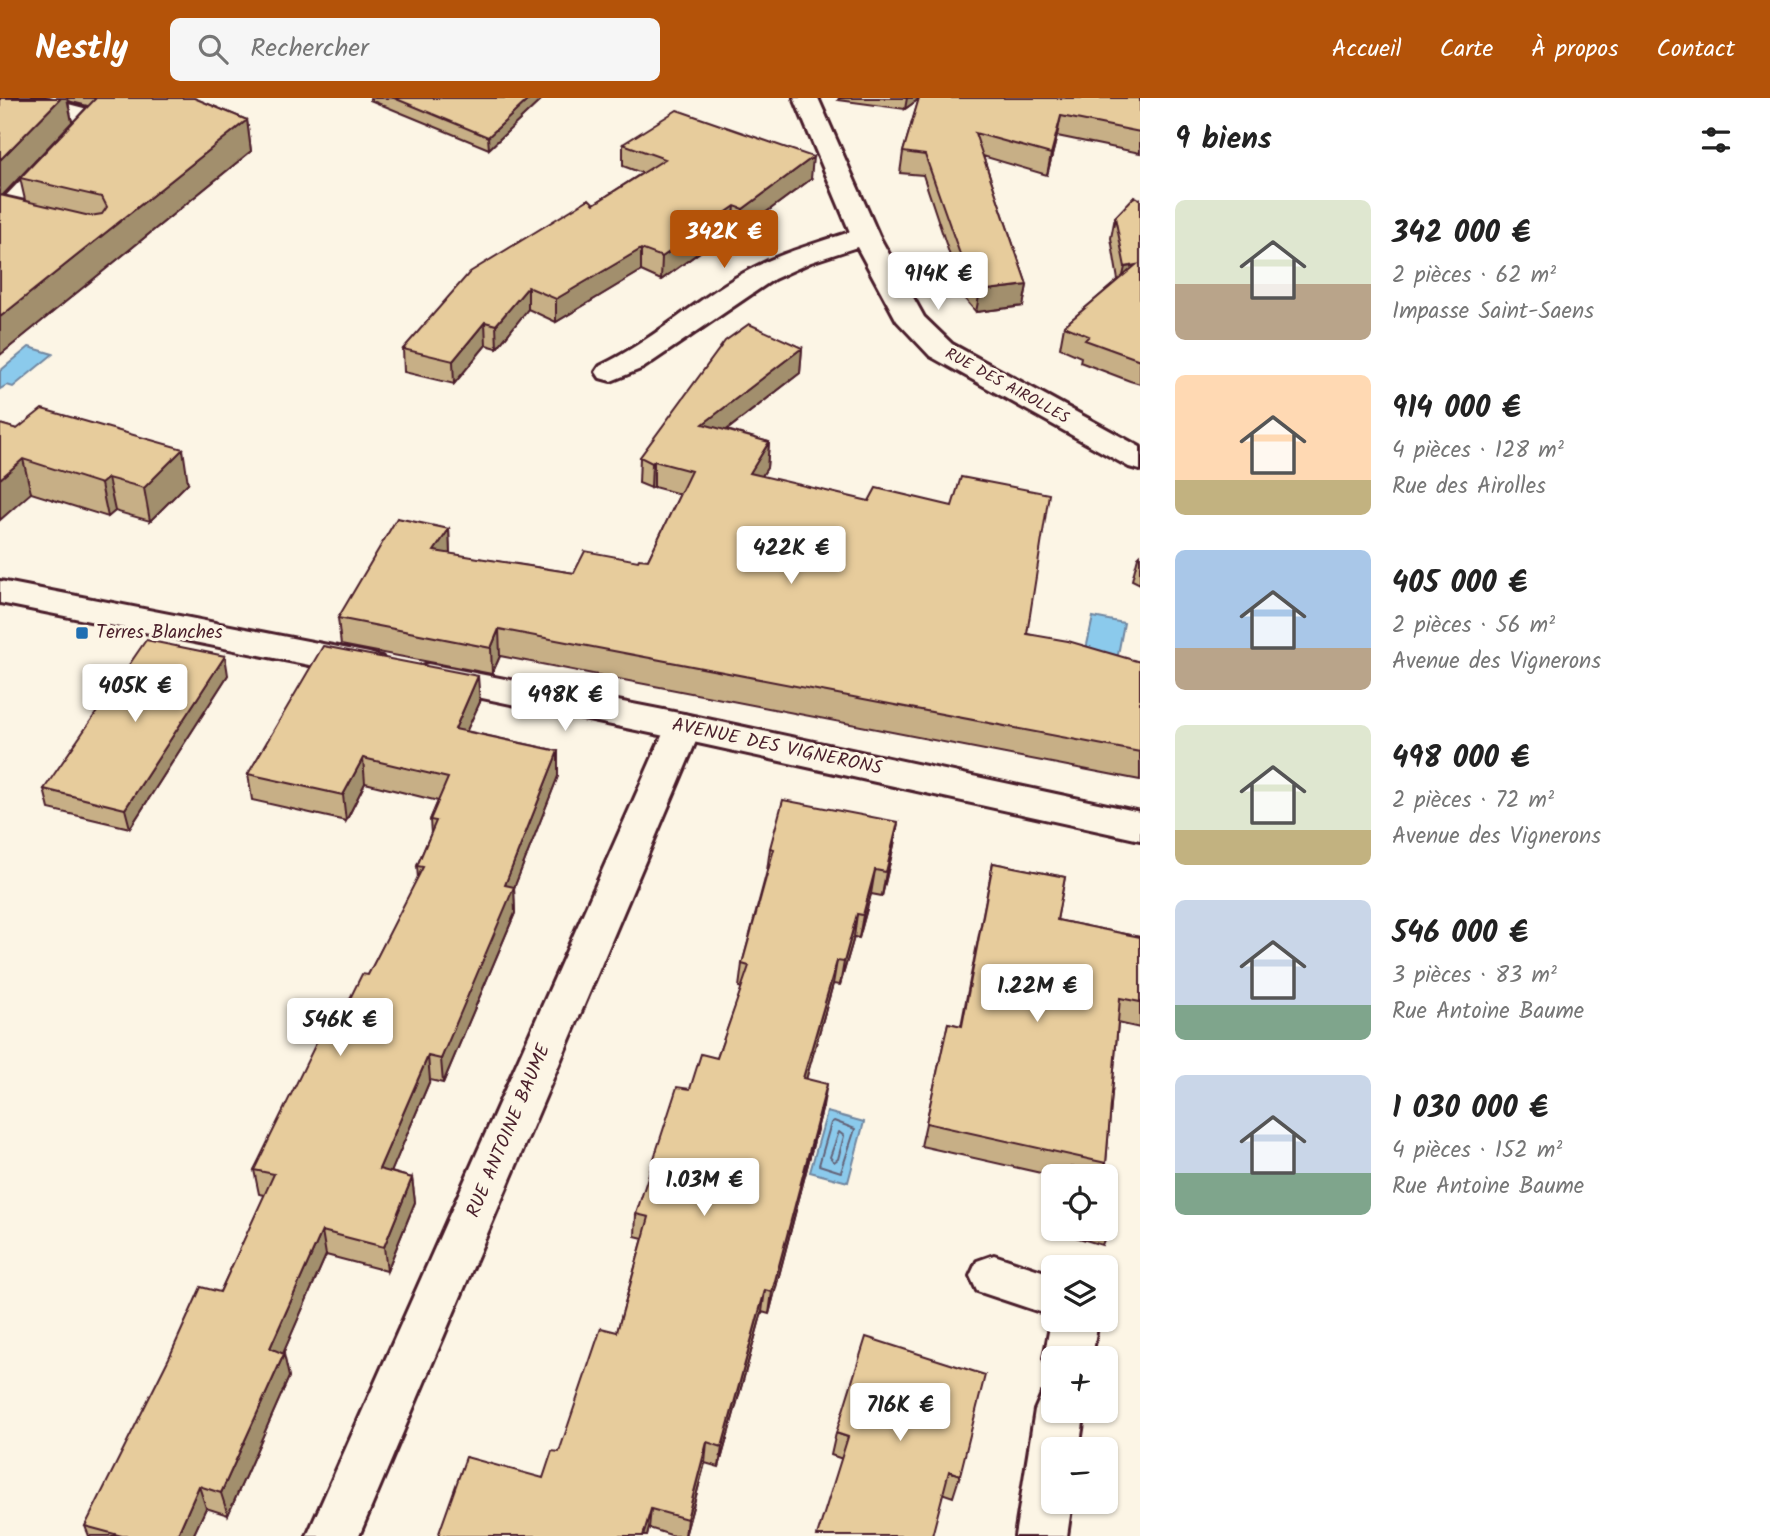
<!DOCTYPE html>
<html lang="fr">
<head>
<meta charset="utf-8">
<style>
	body { margin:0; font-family:Kalam,sans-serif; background:#f6f6f6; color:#222; height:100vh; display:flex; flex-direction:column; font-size:26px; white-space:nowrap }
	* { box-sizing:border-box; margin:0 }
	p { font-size:23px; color:#767676 }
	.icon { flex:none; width:38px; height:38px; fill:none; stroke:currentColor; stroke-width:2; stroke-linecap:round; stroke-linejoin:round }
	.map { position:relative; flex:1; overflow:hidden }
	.sheet { display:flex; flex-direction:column; background:#fff; width:630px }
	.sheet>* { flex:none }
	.buttons { position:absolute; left:1041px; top:1066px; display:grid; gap:14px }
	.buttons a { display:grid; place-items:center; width:77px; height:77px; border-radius:10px; background:#fff; box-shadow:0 2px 5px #0004; font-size:35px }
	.price { position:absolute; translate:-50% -60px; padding:0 16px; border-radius:7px; background:#fff; color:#222; font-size:23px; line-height:46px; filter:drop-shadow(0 2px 4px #0008) }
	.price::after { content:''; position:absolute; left:50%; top:42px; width:21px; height:16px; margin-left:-10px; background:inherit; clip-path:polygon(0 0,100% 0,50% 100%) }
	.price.active { background:#b45309; color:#fff }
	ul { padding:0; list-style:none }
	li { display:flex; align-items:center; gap:21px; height:175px; padding:0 35px }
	li span { display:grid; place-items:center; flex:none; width:196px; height:140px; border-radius:10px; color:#555 }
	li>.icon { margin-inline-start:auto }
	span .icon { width:84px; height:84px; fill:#fffc; stroke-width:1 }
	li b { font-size:30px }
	h2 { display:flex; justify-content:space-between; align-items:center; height:84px; padding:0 35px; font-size:30px }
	header { display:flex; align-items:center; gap:42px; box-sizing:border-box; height:98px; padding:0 35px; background:#b45309; color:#fff }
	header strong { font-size:33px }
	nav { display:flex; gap:38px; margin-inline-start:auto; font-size:24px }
	.search { width:490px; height:63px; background:#f6f6f6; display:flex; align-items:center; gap:18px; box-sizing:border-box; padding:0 24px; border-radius:10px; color:#767676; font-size:26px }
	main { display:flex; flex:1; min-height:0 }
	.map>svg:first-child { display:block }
</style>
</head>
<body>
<header>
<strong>Nestly</strong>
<div class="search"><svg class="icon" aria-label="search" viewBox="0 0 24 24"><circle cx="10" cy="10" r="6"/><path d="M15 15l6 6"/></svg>Rechercher</div>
<nav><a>Accueil</a><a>Carte</a><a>À propos</a><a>Contact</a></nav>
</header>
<main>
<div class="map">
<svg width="1140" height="1438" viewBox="0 0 1140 1438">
	<rect width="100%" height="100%" fill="#fcf5e5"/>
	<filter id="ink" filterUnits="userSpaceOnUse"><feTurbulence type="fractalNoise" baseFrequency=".0143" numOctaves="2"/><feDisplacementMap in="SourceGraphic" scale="14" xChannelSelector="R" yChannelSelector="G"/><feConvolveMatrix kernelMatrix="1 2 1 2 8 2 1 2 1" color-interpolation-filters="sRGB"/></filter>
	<g filter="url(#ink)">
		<!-- water -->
		<path fill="#8bcaec" stroke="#71869f" stroke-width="2" d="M 29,249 L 53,256 L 13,289 L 7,287 L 0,291 L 0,273 Z
			M 1093,519 L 1124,525 L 1117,562 L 1085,556 Z
			M 827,1014 L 864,1024 L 848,1084 L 810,1074 Z"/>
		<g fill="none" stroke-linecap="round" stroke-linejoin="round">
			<!-- shore -->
			<path stroke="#646378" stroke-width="2" d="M 834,1023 L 855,1031 L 841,1074 L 819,1067 L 831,1025 Z
				M 839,1034 L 844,1038 L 838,1061 L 834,1064 L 830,1059 Z"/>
			<defs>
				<path id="street" d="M 3,0 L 45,0 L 103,15 L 107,20 L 13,123 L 0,124 L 0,104 L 77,23 L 6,5 Z
					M 794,0 L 818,0 L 879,138 L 924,219 L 952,246 L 1140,349 L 1140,372 L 1129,369 L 930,258 L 897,223 L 857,149 L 811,164 L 774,181 L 643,270 L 611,283 L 600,280 L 596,274 L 600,268 C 650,244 689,208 735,180 C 771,158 810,147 850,134 Z
					M 684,616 L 697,620 L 702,629 L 359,1438 L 307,1438 L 666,629 L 671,620 Z
					M 994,1157 L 1054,1177 L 1054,1222 L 1098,1222 L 1092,1260 L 1054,1260 L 1054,1277 L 1051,1276 L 1044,1260 L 1052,1218 L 977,1193 L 970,1178 L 977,1163 Z
					M 1054,1291 L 1054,1312 L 1085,1312 L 1079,1351 L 1054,1351 L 1054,1404 L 1072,1404 L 1067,1438 L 1015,1438 L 1035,1312 L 1042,1296 Z"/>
				<path id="secondary" d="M 0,483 L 369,555 L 382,559 L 387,567 L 382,575 L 369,579 L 0,505 Z
					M 428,566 L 684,616 L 1140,714 L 1140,742 L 684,642 L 415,586 L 410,578 L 415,570 Z"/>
			</defs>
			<!-- street casing -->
			<use href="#street" stroke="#4a1f2b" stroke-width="6"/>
			<!-- secondary casing -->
			<use href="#secondary" stroke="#4a1f2b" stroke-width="6"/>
			<!-- street -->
			<use href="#street" fill="#fcf5e5" fill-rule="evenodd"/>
			<!-- secondary -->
			<use href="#secondary" fill="#fcf5e5" fill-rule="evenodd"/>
		</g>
		<!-- wall -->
		<path fill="#c7af86" stroke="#4a1f2b" stroke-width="2" fill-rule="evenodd" d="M 0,0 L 194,0 L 247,22 L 251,53 L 0,257 ZM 68,3 L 88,8 L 20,80 L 25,102 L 3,97 L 72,24 Z
			M 370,0 L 543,0 L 489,51 L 370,2 Z
			M 839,0 L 1140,0 L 1140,55 L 1057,38 L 1047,77 L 983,58 L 1027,187 L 1023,208 L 976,214 L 964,200 L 923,77 L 900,75 L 903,54 L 919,1 L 905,11 L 838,2 Z
			M 623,46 L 811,81 L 741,133 L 733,130 L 661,182 L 641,173 L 556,224 L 528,211 L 497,250 L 486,247 L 454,286 L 404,274 L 403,251 L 594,106 L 642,75 L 623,68 Z
			M 1140,101 L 1140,286 L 1130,283 L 1080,264 L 1081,259 L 1060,250 L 1064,228 L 1118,182 L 1111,140 L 1115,119 Z
			M 802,250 L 800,275 L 727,332 L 769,344 L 767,370 L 762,378 L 1027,536 L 1140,564 L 1140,682 L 500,558 L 492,576 L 341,547 L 338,520 L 449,431 L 450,456 L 574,475 L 648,462 L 680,396 L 654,389 L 651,390 L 639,385 L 640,359 Z
			M 0,326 L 188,385 L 150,423 L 115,413 L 108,419 L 31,395 Z
			M 1140,457 L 1140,486 L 1132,482 L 1138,459 Z
			M 228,577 L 130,730 L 49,711 L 44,691 Z
			M 480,604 L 466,633 L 558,653 L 558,678 L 514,790 L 515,815 L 443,985 L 430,982 L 391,1074 L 412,1080 L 415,1104 L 387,1173 L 326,1157 L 283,1255 L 289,1279 L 228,1417 L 206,1410 L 193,1438 L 89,1438 L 85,1428 L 220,1194 L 265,1097 L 259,1096 L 254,1072 L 333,935 L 368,877 L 418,781 L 417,768 L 431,736 L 430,722 L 438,703 L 365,685 L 346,723 L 252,702 L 248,676 Z
			M 898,724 L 894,747 L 882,798 L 871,796 L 859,840 L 854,839 L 840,887 L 833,886 L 806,981 L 823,1008 L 769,1216 L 762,1214 L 719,1369 L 705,1365 L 685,1438 L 674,1438 L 649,1430 L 647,1438 L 438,1438 L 543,1380 L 559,1354 L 617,1234 L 643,1140 L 635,1138 L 636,1116 L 690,991 L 717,960 L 742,890 L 739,889 L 742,866 L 767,773 L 770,750 Z
			M 993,765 L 1065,779 L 1057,822 L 1140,839 L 1140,930 L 1118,925 L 1106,1065 L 1102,1077 L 1116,1080 L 1107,1134 L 1102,1147 L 1059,1134 L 1059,1130 L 1106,1130 L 1106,1078 L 1054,1078 L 921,1048 L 948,925 L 961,928 Z
			M 836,1335 L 960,1377 L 953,1399 L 831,1357 Z"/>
		<!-- shaded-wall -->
		<path fill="#a28f6d" stroke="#4a1f2b" stroke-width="2" d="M 61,0 L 67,0 L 72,24 L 0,100 L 0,62 Z
			M 530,0 L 543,0 L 489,51 L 488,39 Z
			M 907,0 L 920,0 L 905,11 Z
			M 1061,18 L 1057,38 L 1047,77 L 1051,56 Z
			M 247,22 L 251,53 L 0,257 L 0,219 Z
			M 813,59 L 811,81 L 741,133 L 743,111 Z
			M 735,108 L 733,130 L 661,182 L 662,159 Z
			M 641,151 L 641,173 L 556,224 L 556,201 Z
			M 1136,167 L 1120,191 L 1125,169 Z
			M 1027,187 L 1023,208 L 976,214 L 980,193 Z
			M 528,189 L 528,211 L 497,250 L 496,227 Z
			M 485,224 L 486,247 L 454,286 L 453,263 Z
			M 802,250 L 800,275 L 702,351 L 703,326 Z
			M 769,344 L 767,370 L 747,401 L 750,375 Z
			M 183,351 L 188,385 L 150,423 L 144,390 Z
			M 23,361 L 31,395 L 0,422 L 0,381 Z
			M 654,363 L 654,389 L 651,390 L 652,365 Z
			M 108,380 L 115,413 L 108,419 L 101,386 Z
			M 449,431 L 450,457 L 434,453 Z
			M 499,531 L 500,558 L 492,576 L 491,550 Z
			M 225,558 L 228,577 L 130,730 L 125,711 Z
			M 478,578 L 480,604 L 456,656 L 455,631 Z
			M 558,653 L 558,678 L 514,790 L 515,815 L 443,985 L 441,961 L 505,787 Z
			M 363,660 L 365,685 L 346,723 L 343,697 Z
			M 898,724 L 894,747 L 882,798 L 886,774 Z
			M 875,772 L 871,796 L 859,840 L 863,817 Z
			M 857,816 L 854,839 L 840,887 L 844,864 Z
			M 837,863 L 833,886 L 800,1003 L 803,980 Z
			M 428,958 L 430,982 L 382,1096 L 379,1071 Z
			M 827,986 L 823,1008 L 769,1216 L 772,1194 Z
			M 412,1080 L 415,1104 L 387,1173 L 384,1149 Z
			M 322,1133 L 326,1157 L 275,1274 L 270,1250 Z
			M 765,1192 L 762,1214 L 719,1369 L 722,1349 Z
			M 284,1256 L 289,1279 L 228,1417 L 221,1395 Z
			M 707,1344 L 705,1365 L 685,1438 L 687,1421 Z
			M 199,1388 L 206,1410 L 193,1438 L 177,1438 Z
			M 651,1411 L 649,1430 L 647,1438 L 643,1438 Z"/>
		<!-- building -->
		<path fill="#e7cc9c" stroke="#4a1f2b" stroke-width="2" d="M 0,0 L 61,0 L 0,62 Z
			M 96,0 L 194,0 L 247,22 L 0,219 L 0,97 L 90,118 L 102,116 L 107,109 L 102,99 L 20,80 Z
			M 394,0 L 530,0 L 488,39 Z
			M 919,0 L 1140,0 L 1140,34 L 1061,18 L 1051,56 L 975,35 L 1027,187 L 980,193 L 968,179 L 925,57 L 903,54 Z
			M 677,12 L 813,59 L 743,111 L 735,108 L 662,159 L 641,151 L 556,201 L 528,189 L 496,227 L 485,224 L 453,263 L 403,251 L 470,174 L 589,101 L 594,106 L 665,61 L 623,46 Z
			M 1134,99 L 1140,101 L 1140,262 L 1085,242 L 1089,238 L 1064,228 L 1136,167 L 1125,169 L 1115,119 Z
			M 749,226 L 802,250 L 703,326 L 769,344 L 750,375 L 869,403 L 876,390 L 952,408 L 961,379 L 1049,396 L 1027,536 L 1068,543 L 1140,564 L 1140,654 L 499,531 L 491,550 L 338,520 L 397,420 L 449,431 L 434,453 L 574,475 L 585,453 L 638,463 L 639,461 L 648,462 L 691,373 L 654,363 L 652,365 L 640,359 L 725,243 Z
			M 42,311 L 183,351 L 144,390 L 108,380 L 101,386 L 23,361 L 0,381 L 0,326 L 17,331 Z
			M 146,542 L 225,558 L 125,711 L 44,691 Z
			M 323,548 L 478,578 L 455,631 L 558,653 L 505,787 L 514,789 L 441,961 L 428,958 L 379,1071 L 412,1080 L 384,1149 L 322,1133 L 270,1250 L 284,1256 L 221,1395 L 199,1388 L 177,1438 L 122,1438 L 85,1428 L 169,1260 L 201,1189 L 220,1194 L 274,1076 L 254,1072 L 322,933 L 333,935 L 362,876 L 368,877 L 423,769 L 417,768 L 436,723 L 430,722 L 448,680 L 363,660 L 343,697 L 248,676 Z
			M 783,702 L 898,724 L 886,774 L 875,772 L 863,817 L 857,816 L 844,864 L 837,863 L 803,980 L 827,986 L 772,1194 L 765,1192 L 722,1349 L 707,1344 L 687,1421 L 651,1411 L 643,1438 L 438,1438 L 466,1359 L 543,1380 L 552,1353 L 559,1354 L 601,1230 L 617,1234 L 649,1119 L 636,1116 L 677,989 L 690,991 L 701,956 L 717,960 L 749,868 L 742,866 L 774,751 L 770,750 Z
			M 993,765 L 1065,779 L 1057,822 L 1140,839 L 1140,904 L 1120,900 L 1106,1065 L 926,1025 L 948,925 L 962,928 Z
			M 1072,1069 L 1116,1080 L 1107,1134 L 1094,1130 L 1106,1130 L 1106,1078 L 1071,1078 Z
			M 866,1239 L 985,1277 L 960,1377 L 949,1373 L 932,1438 L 817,1438 L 848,1339 L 836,1335 Z"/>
	</g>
	<!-- markers -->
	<rect fill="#1f6fb2" stroke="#fcf5e5" stroke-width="2.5" x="75" y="528" width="14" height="14" rx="3.5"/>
	<g text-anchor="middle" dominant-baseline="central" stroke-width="6" stroke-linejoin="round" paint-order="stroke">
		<!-- far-street labels -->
		<g font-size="16" fill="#4a1f2b" stroke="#fcf5e5">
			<text transform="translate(1007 288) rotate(29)">RUE DES AIROLLES</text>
		</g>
		<!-- poi labels -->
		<g font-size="19" fill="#4a1f2b" stroke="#fcf5e5" text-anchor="start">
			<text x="96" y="535">Terres Blanches</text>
		</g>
		<!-- street labels -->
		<g font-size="19" fill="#4a1f2b" stroke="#fcf5e5">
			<text transform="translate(777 649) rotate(12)">AVENUE DES VIGNERONS</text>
			<text transform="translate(509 1033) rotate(-67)">RUE ANTOINE BAUME</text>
		</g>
	</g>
</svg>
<div class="buttons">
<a><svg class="icon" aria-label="locate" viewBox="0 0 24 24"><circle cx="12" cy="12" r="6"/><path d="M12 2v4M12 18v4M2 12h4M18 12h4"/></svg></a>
<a><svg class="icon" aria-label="layers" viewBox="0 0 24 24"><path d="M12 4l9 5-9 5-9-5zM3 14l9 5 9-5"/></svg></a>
<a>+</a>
<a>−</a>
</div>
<b class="price active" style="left:724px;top:172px">342K €</b>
<b class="price" style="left:938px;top:214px">914K €</b>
<b class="price" style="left:791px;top:488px">422K €</b>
<b class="price" style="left:135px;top:626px">405K €</b>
<b class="price" style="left:565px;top:635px">498K €</b>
<b class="price" style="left:1037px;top:926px">1.22M €</b>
<b class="price" style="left:340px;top:960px">546K €</b>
<b class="price" style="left:704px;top:1120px">1.03M €</b>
<b class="price" style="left:900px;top:1345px">716K €</b>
</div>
<section class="sheet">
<h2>9 biens<svg class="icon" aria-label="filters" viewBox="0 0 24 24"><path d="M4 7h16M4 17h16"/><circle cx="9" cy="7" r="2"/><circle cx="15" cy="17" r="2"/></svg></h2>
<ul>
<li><span style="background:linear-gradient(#dfe7d0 60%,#b9a48a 0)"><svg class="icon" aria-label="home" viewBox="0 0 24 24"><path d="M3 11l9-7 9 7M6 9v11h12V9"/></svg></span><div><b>342 000 €</b><p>2 pièces · 62 m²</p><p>Impasse Saint-Saens</p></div></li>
<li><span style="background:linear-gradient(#ffd9b3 75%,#c2b280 0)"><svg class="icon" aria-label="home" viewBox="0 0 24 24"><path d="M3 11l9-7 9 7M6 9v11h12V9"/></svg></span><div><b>914 000 €</b><p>4 pièces · 128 m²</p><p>Rue des Airolles</p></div></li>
<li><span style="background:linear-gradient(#a9c7e8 70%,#b9a48a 0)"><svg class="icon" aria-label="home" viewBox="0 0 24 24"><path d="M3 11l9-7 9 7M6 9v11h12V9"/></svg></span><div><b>405 000 €</b><p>2 pièces · 56 m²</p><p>Avenue des Vignerons</p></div></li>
<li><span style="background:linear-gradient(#dfe7d0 75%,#c2b280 0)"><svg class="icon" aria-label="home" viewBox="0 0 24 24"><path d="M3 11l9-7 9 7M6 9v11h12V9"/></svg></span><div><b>498 000 €</b><p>2 pièces · 72 m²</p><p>Avenue des Vignerons</p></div></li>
<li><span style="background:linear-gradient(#c9d6e8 75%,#7fa58c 0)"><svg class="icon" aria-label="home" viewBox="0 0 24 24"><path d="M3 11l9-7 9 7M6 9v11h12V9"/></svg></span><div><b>546 000 €</b><p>3 pièces · 83 m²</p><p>Rue Antoine Baume</p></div></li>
<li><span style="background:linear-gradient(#c9d6e8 70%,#7fa58c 0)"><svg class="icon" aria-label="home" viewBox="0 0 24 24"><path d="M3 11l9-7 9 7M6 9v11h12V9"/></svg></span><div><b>1 030 000 €</b><p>4 pièces · 152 m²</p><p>Rue Antoine Baume</p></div></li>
</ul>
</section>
</main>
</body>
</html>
